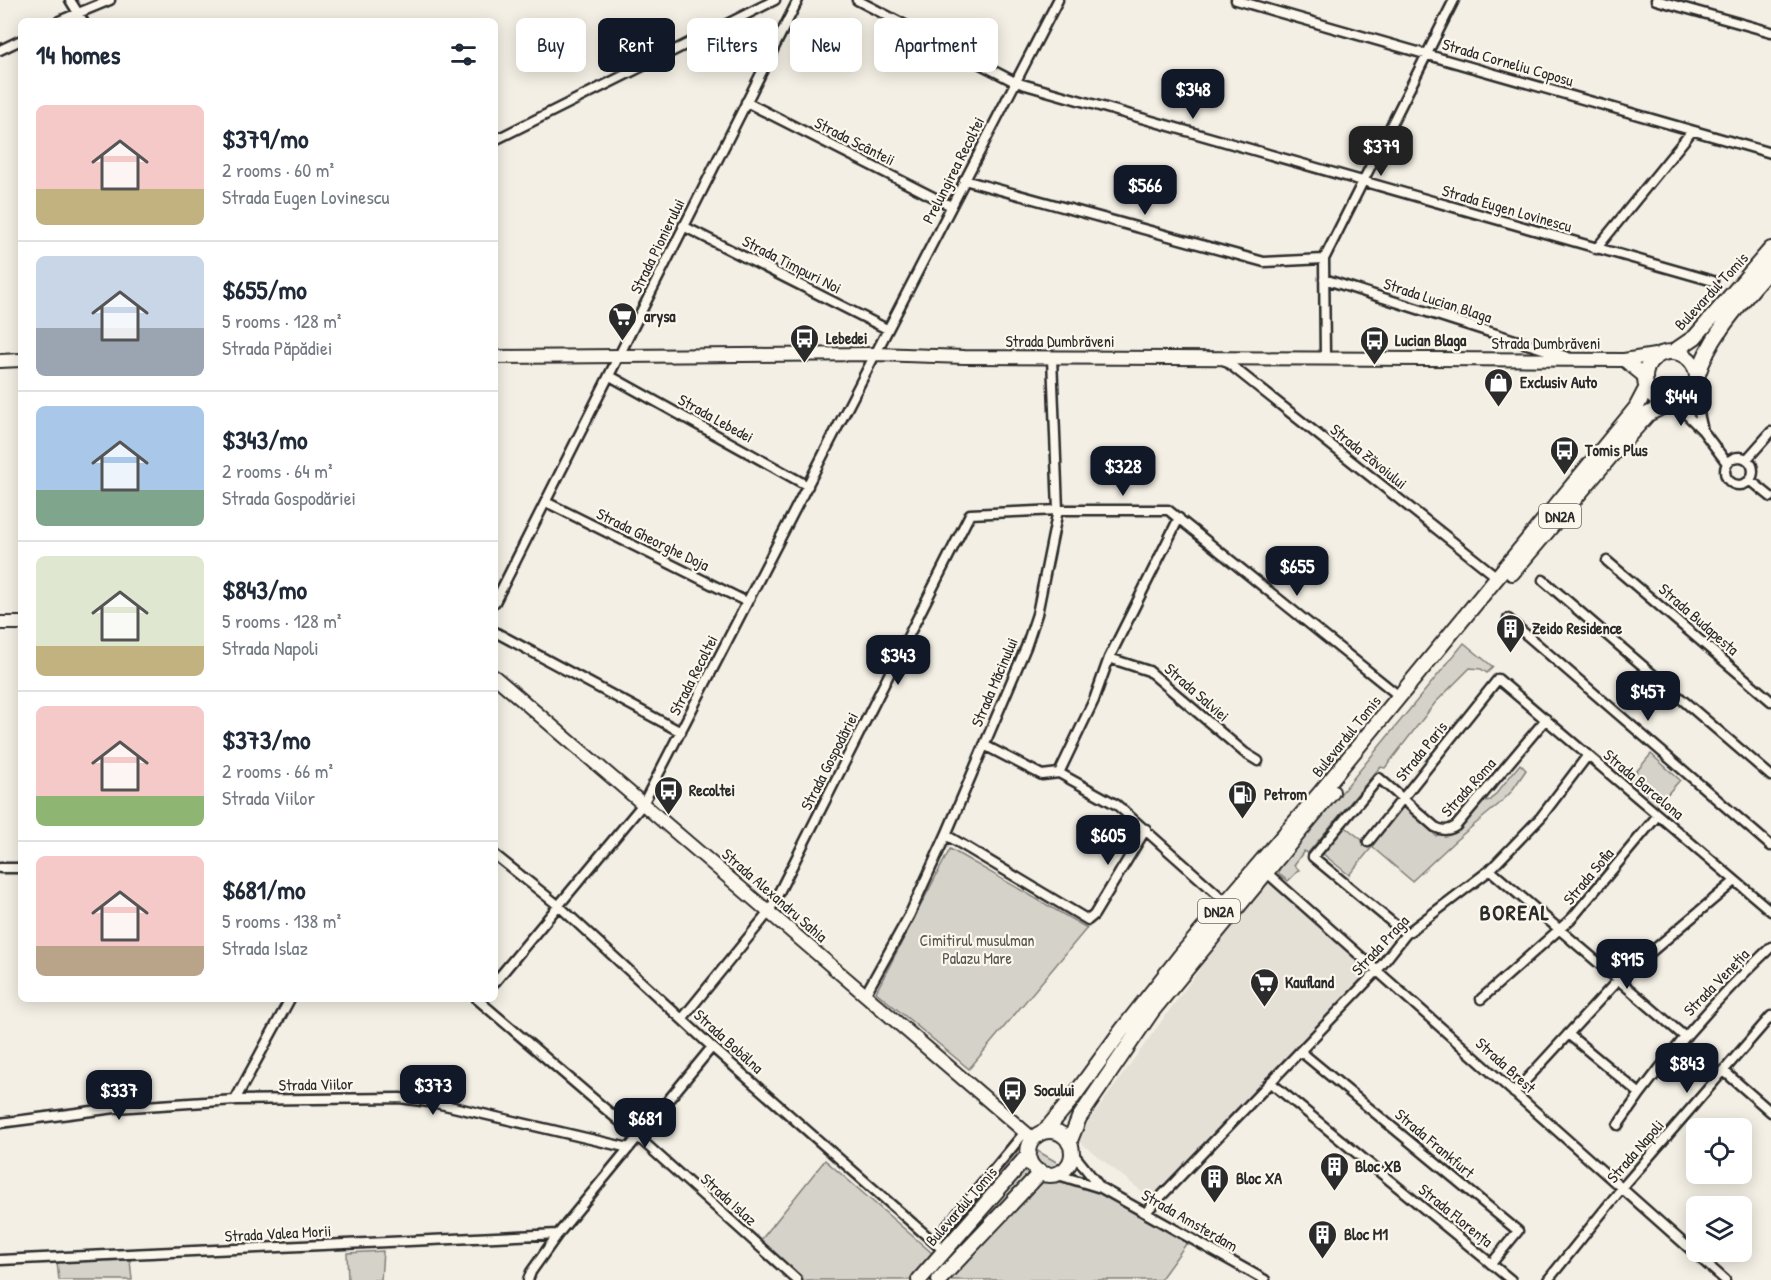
<!DOCTYPE html>
<html lang="en">
<head>
<meta charset="utf-8">
<style>
	body { margin:0; font-family:"Patrick Hand",sans-serif; background:#f2f2f3; color:#1f2937; height:100vh; display:flex; flex-direction:column; font-size:22px; white-space:nowrap }
	* { box-sizing:border-box; margin:0 }
	p { font-size:20px; color:#747a83 }
	.icon { flex:none; width:33px; height:33px; fill:none; stroke:currentColor; stroke-width:2; stroke-linecap:round; stroke-linejoin:round }
	.map { position:relative; flex:1; overflow:hidden }
	.drawer { position:absolute; left:18px; top:18px; width:480px; height:984px; display:flex; flex-direction:column; background:#fff; border-radius:9px; box-shadow:0 3px 15px #0003 }
	.drawer>* { flex:none }
	.guide { position:absolute; left:516px; top:18px; width:570px; height:54px; display:flex; gap:12px }
	.buttons { position:absolute; left:1686px; top:1118px; display:grid; gap:12px }
	.buttons a { display:grid; place-items:center; width:66px; height:66px; border-radius:9px; background:#fff; box-shadow:0 3px 15px #0003; font-size:30px }
	.price { position:absolute; translate:-50% -51px; padding:0 14px; border-radius:12px; background:#111827; color:#fff; font-size:20px; line-height:39px; filter:drop-shadow(0 2px 3px #0008) }
	.price::after { content:''; position:absolute; left:50%; top:36px; width:18px; height:14px; margin-left:-9px; background:inherit; clip-path:polygon(0 0,100% 0,50% 100%) }
	.price.selected { background:#222; color:#fff }
	ul { padding:0; list-style:none }
	li { display:flex; align-items:center; gap:18px; height:150px; padding:0 18px }
	li+li { border-top:2px solid #e0e1e3 }
	li span { display:grid; place-items:center; flex:none; width:168px; height:120px; border-radius:9px; color:#555 }
	li>.icon { margin-inline-start:auto }
	span .icon { width:72px; height:72px; fill:#fffc; stroke-width:1 }
	li b { font-size:26px }
	h2 { display:flex; justify-content:space-between; align-items:center; height:72px; padding:0 18px; font-size:26px }
	.pill { padding:0 21px; border-radius:9px; background:#fff; box-shadow:0 3px 15px #0003; font-size:21px; line-height:54px }
	.pill.selected { background:#111827; color:#fff }
	.map>svg:first-child { display:block }
</style>
</head>
<body>
<div class="map">
<svg width="1771" height="1280" viewBox="0 0 1771 1280">
	<rect width="100%" height="100%" fill="#f3efe4"/>
	<filter id="ink" filterUnits="userSpaceOnUse"><feTurbulence type="fractalNoise" baseFrequency=".0167" numOctaves="2"/><feDisplacementMap in="SourceGraphic" scale="12" xChannelSelector="R" yChannelSelector="G"/><feConvolveMatrix kernelMatrix="1 2 1 2 8 2 1 2 1" color-interpolation-filters="sRGB"/></filter>
	<g filter="url(#ink)">
		<!-- built -->
		<path fill="#e4e0d6" d="M 1267,876 L 1377,976 L 1159,1205 L 1076,1139 Z"/>
		<!-- green -->
		<path fill="#d5d2c9" stroke="#807e7a" stroke-width="1.5" d="M 1464,643 L 1493,667 L 1487,673 L 1481,669 L 1470,668 L 1435,703 L 1385,768 L 1380,767 L 1308,853 L 1304,851 L 1294,865 L 1299,870 L 1288,881 L 1279,874 L 1279,869 Z
			M 1651,754 L 1680,780 L 1656,807 L 1627,783 Z
			M 1520,764 L 1526,770 L 1511,792 L 1498,805 L 1456,840 L 1412,881 L 1372,847 L 1349,875 L 1323,854 L 1323,848 L 1343,825 L 1370,846 L 1404,804 L 1436,836 C 1442,831 1448,833 1454,830 C 1468,822 1474,801 1491,800 Z
			M 950,849 L 1087,928 L 969,1069 L 876,992 Z
			M 1024,1143 L 1189,1240 L 1160,1280 L 804,1280 L 761,1240 L 825,1160 L 932,1253 Z
			M 383,1251 L 381,1280 L 348,1280 L 347,1253 Z
			M 130,1260 L 132,1280 L 59,1280 L 57,1262 Z"/>
		<g fill="none" stroke-linecap="round" stroke-linejoin="round">
			<defs>
				<path id="street" d="M 70,0 L 83,21
					M 857,0 L 1015,82 L 1713,281
					M 1236,0 L 1771,153
					M 1656,0 L 1771,32
					M 59,21 L 110,0
					M 0,50 L 21,40
					M 746,102 L 951,206
					M 495,140 L 775,0
					M 964,180 L 1264,262 L 1324,259
					M 683,226 L 887,329
					M 1596,249 L 1692,131
					M 1324,279 L 1568,357
					M 1325,357 L 1324,259 L 1454,0
					M 1223,359 L 1497,577
					M 610,376 L 808,486
					M 1696,384 L 1699,413 L 1703,431 L 1727,463
					M 1676,404 L 1703,431
					M1725 471a14 14 0 1 1 28 0a14 14 0 1 1-28 0Z
					M 1747,459 L 1771,432
					M 1750,480 L 1771,497
					M 546,502 L 747,602
					M 1607,561 L 1771,701
					M 1543,580 L 1771,776
					M 495,602 C 597,402 696,200 798,0
					M 1508,619 L 1771,846
					M 495,632 L 681,732
					M 1109,658 L 1149,671 L 1245,753 L 1258,761
					M 984,745 L 1042,775 L 1059,773 L 1117,805 L 1226,902
					M 1059,773 L 1094,700 L 1109,658 L 1179,518
					M 946,835 L 1088,920 L 1094,915 L 1146,829
					M 1368,842 L 1498,679 L 1771,911
					M 495,855 L 559,906 L 712,1047 L 943,1250
					M 0,868 L 21,868
					M 1490,870 L 1685,1037
					M 1266,872 L 1725,1280
					M 1406,934 L 1313,857 L 1379,778 L 1435,827 C 1443,831 1448,831 1456,826 L 1546,719
					M 495,982 L 643,804 L 1058,0
					M 865,995 L 909,916 L 946,835 L 1026,647 L 1037,614 L 1058,510 L 1052,358
					M 477,999 L 638,1137 L 797,1280
					M 1481,999 L 1572,918 L 1658,815
					M 682,1019 L 769,912 L 970,514 L 1058,510 L 1168,510 L 1399,696
					M 1568,1034 L 1639,1093
					M 1300,1051 L 1518,1231 L 1491,1264
					M 1724,1071 L 1771,1112
					M 1270,1082 L 1511,1280
					M 1514,1093 L 1618,980 L 1735,881
					M 235,1100 L 290,999
					M 0,1123 L 115,1108 L 235,1100 L 400,1098 L 436,1103 L 629,1148
					M 1618,1125 C 1662,1060 1714,1001 1771,947
					M 1072,1152 L 1100,1187
					M 1055,1174 L 1101,1188 L 1265,1280
					M 1146,1212 L 1377,971 L 1406,934 L 1490,870 L 1541,817 L 1588,755
					M 934,1242 L 1025,1132
					M 0,1260 L 558,1234
					M 528,1280 L 531,1272 L 558,1234 L 712,1047
					M 1548,1280 L 1622,1188 L 1771,1016"/>
				<path id="secondary" d="M 495,357 L 876,354 L 964,357 L 1624,360 L 1661,354
					M 1624,360 L 1645,377
					M 0,361 L 21,360
					M 0,623 L 21,623
					M 495,677 L 1033,1139"/>
				<path id="primary" d="M 1673,352 L 1695,337 L 1771,249
					M1645 378a26 26 0 1 1 52 0a26 26 0 1 1-52 0Z
					M 1697,377 C 1710,334 1743,301 1771,267
					M 1512,573 L 1615,451 L 1648,414 L 1668,404
					M 1045,1131 L 1071,1100 L 1122,1030 L 1181,955 L 1320,793 L 1636,408 L 1647,387
					M1028 1153a22 22 0 1 1 44 0a22 22 0 1 1-44 0Z
					M 1069,1143 L 1079,1118 L 1152,1011 L 1332,792
					M 919,1280 L 1029,1154
					M 939,1280 L 1041,1172"/>
			</defs>
			<!-- street casing -->
			<use href="#street" stroke="#2b2b2b" stroke-width="13"/>
			<!-- secondary casing -->
			<use href="#secondary" stroke="#2b2b2b" stroke-width="16"/>
			<!-- primary casing -->
			<use href="#primary" stroke="#2b2b2b" stroke-width="18"/>
			<!-- street -->
			<use href="#street" stroke="#fbf7ec" stroke-width="8"/>
			<!-- secondary -->
			<use href="#secondary" stroke="#fbf7ec" stroke-width="12"/>
			<!-- primary -->
			<use href="#primary" stroke="#fbf7ec" stroke-width="14"/>
		</g>
	</g>
	<!-- icons -->
	<defs>
		<symbol id="supermarket-pin" viewBox="-11 -11 22 30"><path d="M0 17L-7.5 6A9.5 9.5 0 1 1 7.5 6Z" fill="#2b2b2b" stroke="#fbf7ec"/><path d="M-6-5.5h2.5l.6 2H6L4.5 2H-2.5L-4.4-4H-6ZM-1.5 3.2a1.3 1.3 0 1 0 .1 0ZM3 3.2a1.3 1.3 0 1 0 .1 0Z" fill="#fff"/></symbol>
		<symbol id="bus-pin" viewBox="-11 -11 22 30"><path d="M0 17L-7.5 6A9.5 9.5 0 1 1 7.5 6Z" fill="#2b2b2b" stroke="#fbf7ec"/><path d="M-5-6H5V4H4V6H2V4H-2V6H-4V4H-5ZM-3.5-4V0h7V-4ZM-3.5 1.2v1.5H-2V1.2ZM2 1.2v1.5H3.5V1.2Z" fill="#fff"/></symbol>
		<symbol id="shop-pin" viewBox="-11 -11 22 30"><path d="M0 17L-7.5 6A9.5 9.5 0 1 1 7.5 6Z" fill="#2b2b2b" stroke="#fbf7ec"/><path d="M-5-2.5h2.3a2.7 3.5 0 0 1 5.4 0H5L5.5 6h-11ZM-1.5-2.5h3a1.5 2.3 0 0 0-3 0Z" fill="#fff"/></symbol>
		<symbol id="building-pin" viewBox="-11 -11 22 30"><path d="M0 17L-7.5 6A9.5 9.5 0 1 1 7.5 6Z" fill="#2b2b2b" stroke="#fbf7ec"/><path d="M-4-6H4V6H1V3H-1V6H-4ZM-2.5-4.3h1.7v1.8h-1.7ZM.8-4.3h1.7v1.8H.8ZM-2.5-1h1.7V.8h-1.7ZM.8-1h1.7V.8H.8Z" fill="#fff"/></symbol>
		<symbol id="fuel-pin" viewBox="-11 -11 22 30"><path d="M0 17L-7.5 6A9.5 9.5 0 1 1 7.5 6Z" fill="#2b2b2b" stroke="#fbf7ec"/><path d="M-5.5-6h7V0h2V4h1.3V-2.5L3-4.5l.8-.8L6-3V5H2.5V1h-1V6h-7ZM-4.2-4.7v3.2H.2V-4.7Z" fill="#fff"/></symbol>
	</defs>
	<g fill-rule="evenodd">
		<use href="#supermarket-pin" x="606" y="300" width="33" height="45"/>
		<use href="#bus-pin" x="788" y="322" width="33" height="45"/>
		<use href="#bus-pin" x="1358" y="324" width="33" height="45"/>
		<use href="#shop-pin" x="1482" y="366" width="33" height="45"/>
		<use href="#bus-pin" x="1548" y="434" width="33" height="45"/>
		<use href="#building-pin" x="1494" y="612" width="33" height="45"/>
		<use href="#bus-pin" x="652" y="774" width="33" height="45"/>
		<use href="#fuel-pin" x="1226" y="778" width="33" height="45"/>
		<use href="#supermarket-pin" x="1248" y="966" width="33" height="45"/>
		<use href="#bus-pin" x="996" y="1074" width="33" height="45"/>
		<use href="#building-pin" x="1318" y="1150" width="33" height="45"/>
		<use href="#building-pin" x="1198" y="1162" width="33" height="45"/>
		<use href="#building-pin" x="1306" y="1218" width="33" height="45"/>
	</g>
	<g text-anchor="middle" dominant-baseline="central" stroke-width="4.5" stroke-linejoin="round" paint-order="stroke">
		<!-- shield labels -->
		<g fill="#fbf7ec" stroke="#696865" stroke-width="1.5">
			<rect x="1539" y="504" width="42" height="24" rx="4.5"/>
			<rect x="1198" y="899" width="42" height="24" rx="4.5"/>
		</g>
		<g font-size="15" font-weight="bold" fill="#2b2b2b">
			<text x="1560" y="516">DN2A</text>
			<text x="1219" y="911">DN2A</text>
		</g>
		<!-- street labels -->
		<g font-size="16" fill="#2b2b2b" stroke="#fbf7ec">
			<text transform="translate(1508 62) rotate(16)">Strada Corneliu Coposu</text>
			<text transform="translate(855 141) rotate(27)">Strada Scânteii</text>
			<text transform="translate(953 170) rotate(-63)">Prelungirea Recoltei</text>
			<text transform="translate(1507 208) rotate(16)">Strada Eugen Lovinescu</text>
			<text transform="translate(657 246) rotate(-64)">Strada Pionierului</text>
			<text transform="translate(792 264) rotate(27)">Strada Timpuri Noi</text>
			<text transform="translate(1711 291) rotate(-47)">Bulevardul Tomis</text>
			<text transform="translate(1438 300) rotate(18)">Strada Lucian Blaga</text>
			<text x="1060" y="341">Strada Dumbrăveni</text>
			<text x="1546" y="343">Strada Dumbrăveni</text>
			<text transform="translate(716 418) rotate(29)">Strada Lebedei</text>
			<text transform="translate(1369 456) rotate(39)">Strada Zăvoiului</text>
			<text transform="translate(653 539) rotate(26)">Strada Gheorghe Doja</text>
			<text transform="translate(1699 619) rotate(41)">Strada Budapesta</text>
			<text transform="translate(693 675) rotate(-63)">Strada Recoltei</text>
			<text transform="translate(994 682) rotate(-67)">Strada Măcinului</text>
			<text transform="translate(1197 692) rotate(41)">Strada Salviei</text>
			<text transform="translate(1346 736) rotate(-51)">Bulevardul Tomis</text>
			<text transform="translate(1421 751) rotate(-51)">Strada Paris</text>
			<text transform="translate(829 761) rotate(-63)">Strada Gospodăriei</text>
			<text transform="translate(1644 784) rotate(40)">Strada Barcelona</text>
			<text transform="translate(1468 787) rotate(-48)">Strada Roma</text>
			<text transform="translate(1588 876) rotate(-50)">Strada Sofia</text>
			<text transform="translate(775 895) rotate(41)">Strada Alexandru Sahia</text>
			<text transform="translate(1380 945) rotate(-47)">Strada Praga</text>
			<text transform="translate(1716 982) rotate(-46)">Strada Veneția</text>
			<text transform="translate(729 1041) rotate(42)">Strada Bobâlna</text>
			<text transform="translate(1506 1065) rotate(42)">Strada Brest</text>
			<text transform="translate(316 1084) rotate(-1)">Strada Viilor</text>
			<text transform="translate(1435 1143) rotate(40)">Strada Frankfurt</text>
			<text transform="translate(1635 1151) rotate(-49)">Strada Napoli</text>
			<text transform="translate(729 1199) rotate(42)">Strada Islaz</text>
			<text transform="translate(961 1206) rotate(-49)">Bulevardul Tomis</text>
			<text transform="translate(1456 1215) rotate(39)">Strada Florența</text>
			<text transform="translate(1190 1220) rotate(30)">Strada Amsterdam</text>
			<text transform="translate(278 1233) rotate(-3)">Strada Valea Morii</text>
		</g>
		<!-- poi labels -->
		<g font-size="16" font-weight="bold" fill="#2b2b2b" stroke="#fbf7ec" text-anchor="start">
			<text x="644" y="316">arysa</text>
			<text x="826" y="338">Lebedei</text>
			<text x="1395" y="340">Lucian Blaga</text>
			<text x="1520" y="382">Exclusiv Auto</text>
			<text x="1585" y="450">Tomis Plus</text>
			<text x="1532" y="628">Zeido Residence</text>
			<text x="689" y="790">Recoltei</text>
			<text x="1264" y="794">Petrom</text>
			<text x="1285" y="982">Kaufland</text>
			<text x="1034" y="1090">Socului</text>
			<text x="1355" y="1166">Bloc XB</text>
			<text x="1236" y="1178">Bloc XA</text>
			<text x="1344" y="1234">Bloc M1</text>
		</g>
		<!-- park labels -->
		<g font-size="16" fill="#565552" stroke="#fbf7ec">
			<text x="977" y="940">Cimitirul musulman<tspan x="977" dy="18">Palazu Mare</tspan></text>
		</g>
		<!-- district labels -->
		<g font-size="22" font-weight="bold" letter-spacing="1.5" fill="#2b2b2b" stroke="#fbf7ec">
			<text x="1515" y="912">BOREAL</text>
		</g>
	</g>
</svg>
<div class="buttons">
<a><svg class="icon" aria-label="locate" viewBox="0 0 24 24"><circle cx="12" cy="12" r="6"/><path d="M12 2v4M12 18v4M2 12h4M18 12h4"/></svg></a>
<a><svg class="icon" aria-label="layers" viewBox="0 0 24 24"><path d="M12 4l9 5-9 5-9-5zM3 14l9 5 9-5"/></svg></a>
</div>
<b class="price" style="left:1193px;top:120px">$348</b>
<b class="price selected" style="left:1381px;top:177px">$379</b>
<b class="price" style="left:1145px;top:216px">$566</b>
<b class="price" style="left:1681px;top:427px">$444</b>
<b class="price" style="left:1123px;top:497px">$328</b>
<b class="price" style="left:1297px;top:597px">$655</b>
<b class="price" style="left:898px;top:686px">$343</b>
<b class="price" style="left:1648px;top:722px">$457</b>
<b class="price" style="left:1108px;top:866px">$605</b>
<b class="price" style="left:1627px;top:990px">$915</b>
<b class="price" style="left:1687px;top:1094px">$843</b>
<b class="price" style="left:433px;top:1116px">$373</b>
<b class="price" style="left:119px;top:1121px">$337</b>
<b class="price" style="left:645px;top:1149px">$681</b>
<div class="guide">
<a class="pill">Buy</a>
<a class="pill selected">Rent</a>
<a class="pill">Filters</a>
<a class="pill">New</a>
<a class="pill">Apartment</a>
</div>
<section class="drawer">
<h2>14 homes<svg class="icon" aria-label="filters" viewBox="0 0 24 24"><path d="M4 7h16M4 17h16"/><circle cx="9" cy="7" r="2"/><circle cx="15" cy="17" r="2"/></svg></h2>
<ul>
<li><span style="background:linear-gradient(#f6c9c9 70%,#c2b280 0)"><svg class="icon" aria-label="home" viewBox="0 0 24 24"><path d="M3 11l9-7 9 7M6 9v11h12V9"/></svg></span><div><b>$379/mo</b><p>2 rooms · 60 m²</p><p>Strada Eugen Lovinescu</p></div></li>
<li><span style="background:linear-gradient(#c9d6e8 60%,#9aa5b1 0)"><svg class="icon" aria-label="home" viewBox="0 0 24 24"><path d="M3 11l9-7 9 7M6 9v11h12V9"/></svg></span><div><b>$655/mo</b><p>5 rooms · 128 m²</p><p>Strada Păpădiei</p></div></li>
<li><span style="background:linear-gradient(#a9c7e8 70%,#7fa58c 0)"><svg class="icon" aria-label="home" viewBox="0 0 24 24"><path d="M3 11l9-7 9 7M6 9v11h12V9"/></svg></span><div><b>$343/mo</b><p>2 rooms · 64 m²</p><p>Strada Gospodăriei</p></div></li>
<li><span style="background:linear-gradient(#dfe7d0 75%,#c2b280 0)"><svg class="icon" aria-label="home" viewBox="0 0 24 24"><path d="M3 11l9-7 9 7M6 9v11h12V9"/></svg></span><div><b>$843/mo</b><p>5 rooms · 128 m²</p><p>Strada Napoli</p></div></li>
<li><span style="background:linear-gradient(#f6c9c9 75%,#8fb573 0)"><svg class="icon" aria-label="home" viewBox="0 0 24 24"><path d="M3 11l9-7 9 7M6 9v11h12V9"/></svg></span><div><b>$373/mo</b><p>2 rooms · 66 m²</p><p>Strada Viilor</p></div></li>
<li><span style="background:linear-gradient(#f6c9c9 75%,#b9a48a 0)"><svg class="icon" aria-label="home" viewBox="0 0 24 24"><path d="M3 11l9-7 9 7M6 9v11h12V9"/></svg></span><div><b>$681/mo</b><p>5 rooms · 138 m²</p><p>Strada Islaz</p></div></li>
</ul>
</section>
</div>
</body>
</html>
